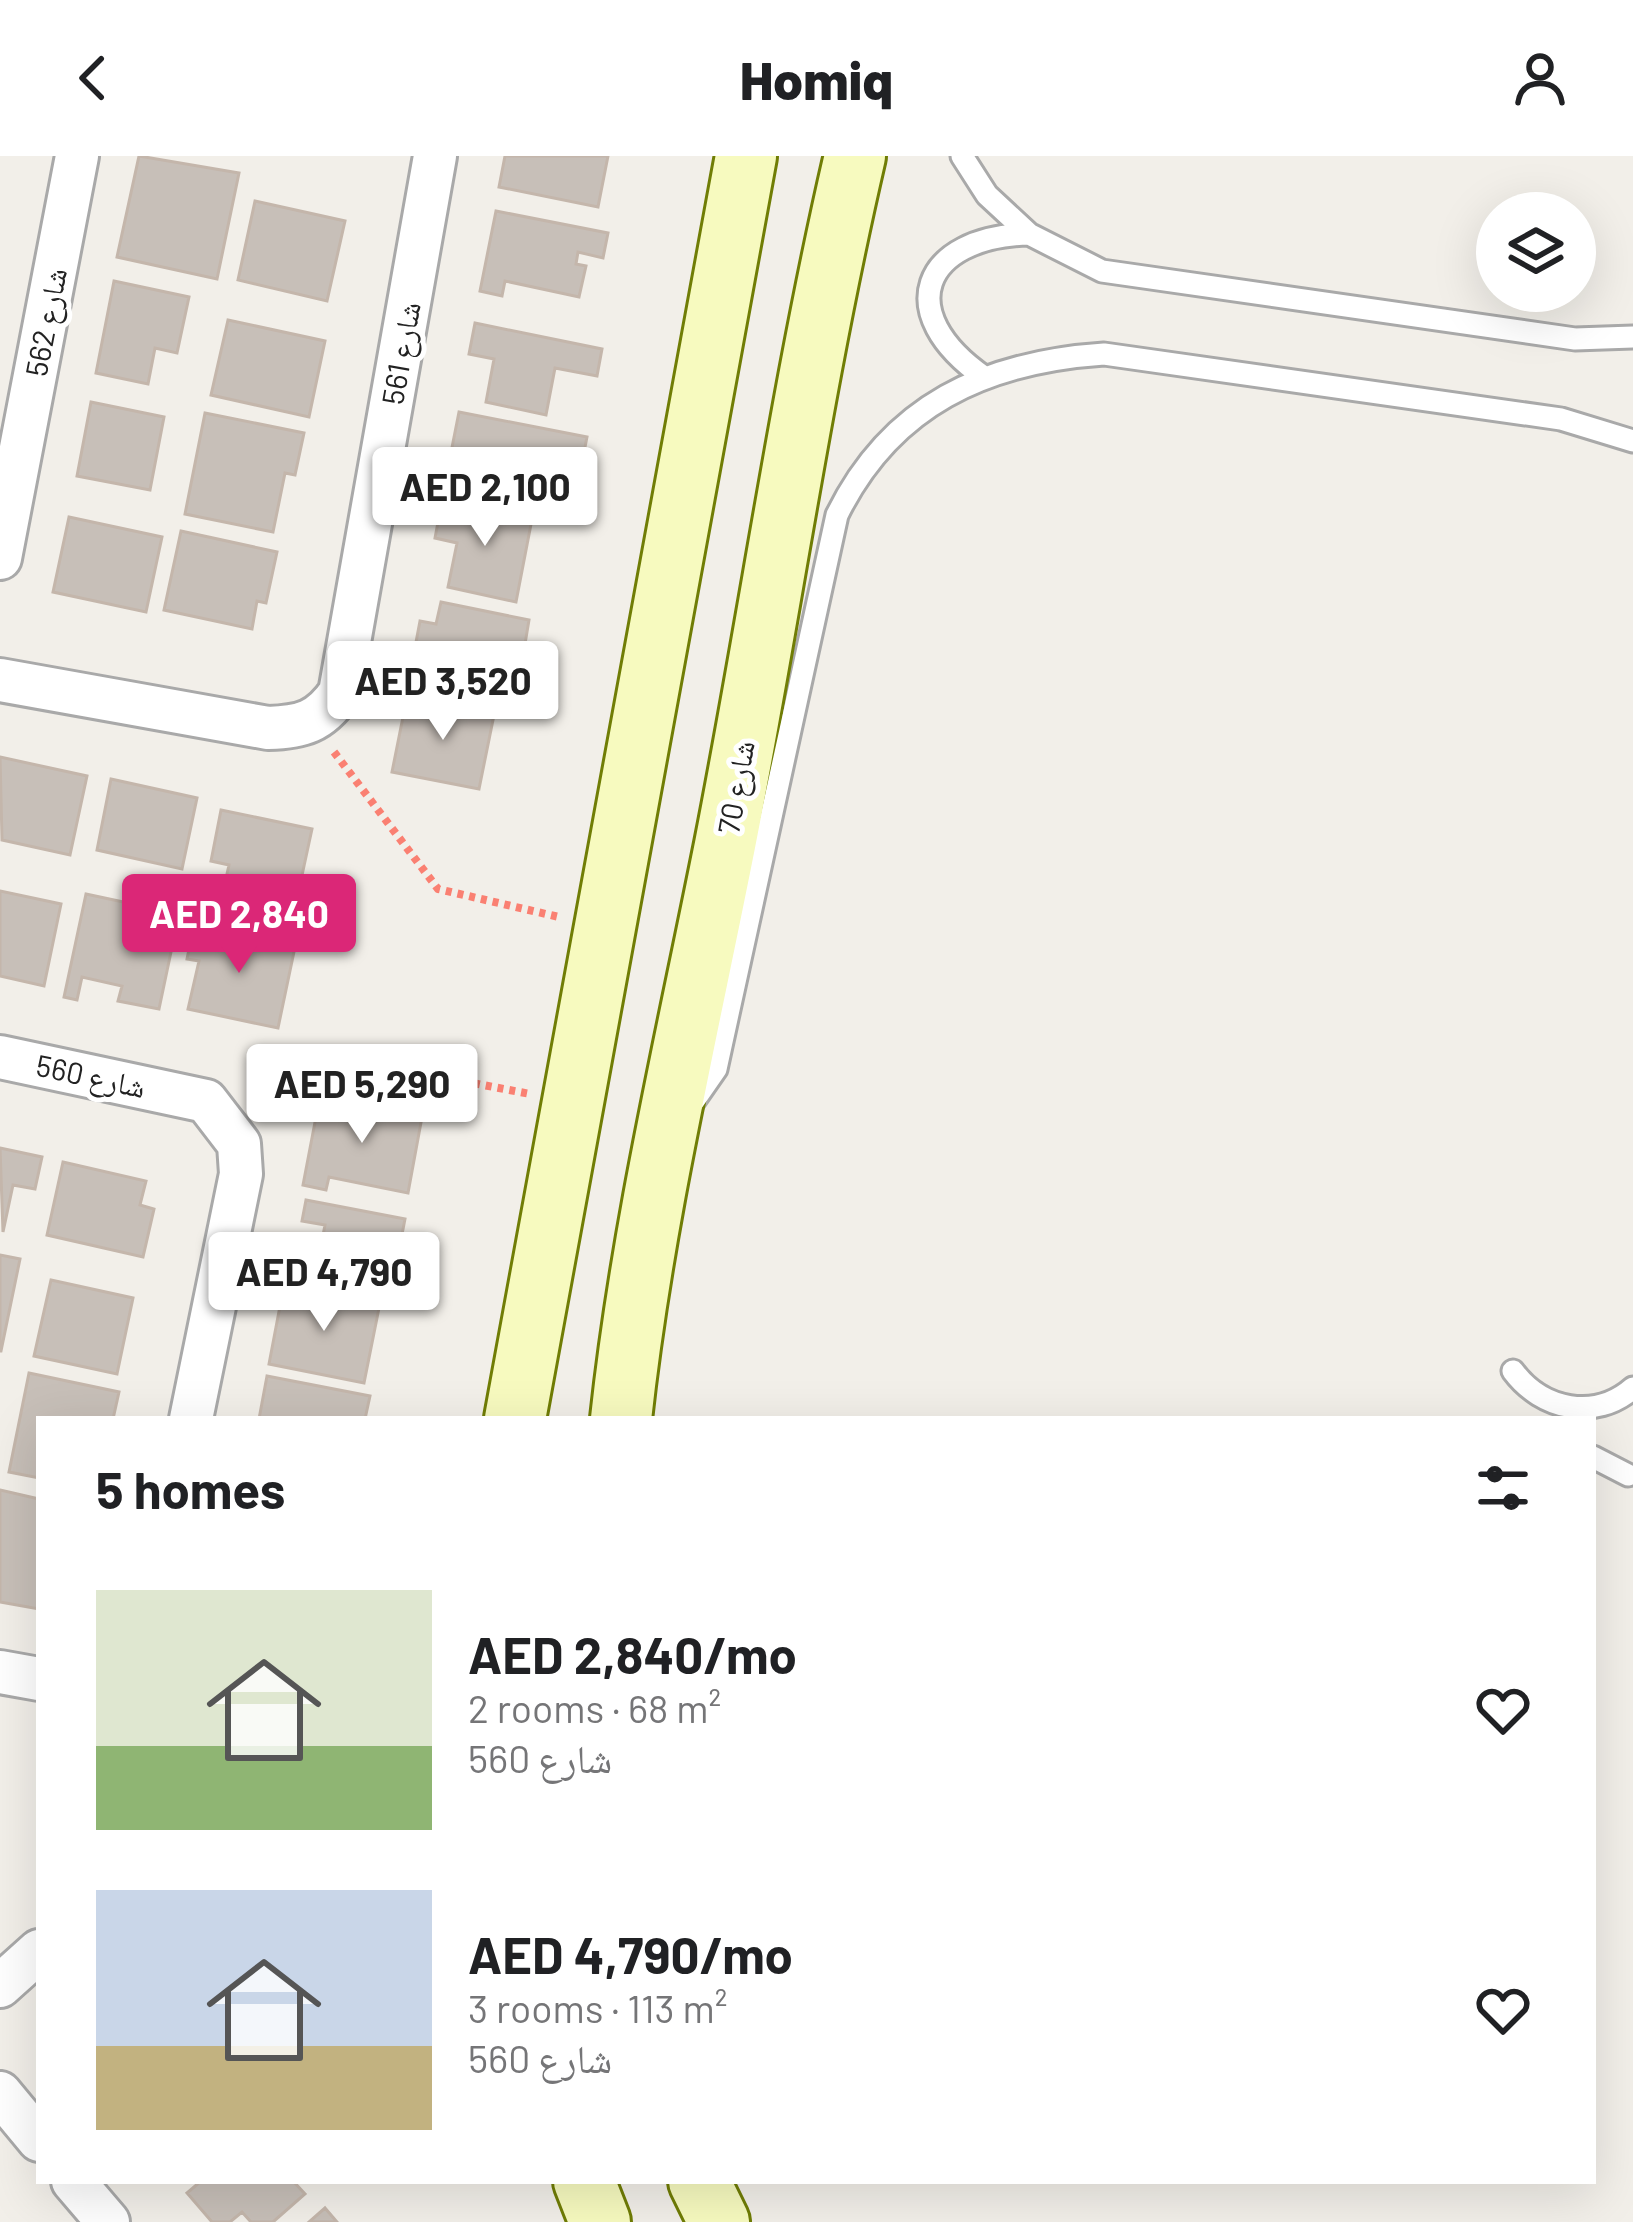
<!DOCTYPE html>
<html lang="en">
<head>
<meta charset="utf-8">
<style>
	body { margin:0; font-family:Barlow,"Noto Naskh Arabic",sans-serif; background:#f6f6f6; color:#202124; height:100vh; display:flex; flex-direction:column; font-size:45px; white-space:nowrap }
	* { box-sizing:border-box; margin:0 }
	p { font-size:39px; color:#757577 }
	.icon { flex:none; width:66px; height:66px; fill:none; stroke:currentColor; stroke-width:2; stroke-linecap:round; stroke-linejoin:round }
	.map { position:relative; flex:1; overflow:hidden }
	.details { position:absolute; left:36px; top:1260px; width:1560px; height:768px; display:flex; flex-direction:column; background:#fff; border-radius:0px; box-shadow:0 12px 48px #0002 }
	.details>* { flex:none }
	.fabs { position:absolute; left:1476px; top:36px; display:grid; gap:24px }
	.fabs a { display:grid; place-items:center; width:120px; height:120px; border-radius:50%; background:#fff; box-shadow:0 12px 48px #0002; font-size:60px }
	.price { position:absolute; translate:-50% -102px; padding:0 27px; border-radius:12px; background:#fff; color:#222; font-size:39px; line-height:78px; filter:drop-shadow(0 3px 6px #0008) }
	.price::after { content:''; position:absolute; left:50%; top:72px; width:36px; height:27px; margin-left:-18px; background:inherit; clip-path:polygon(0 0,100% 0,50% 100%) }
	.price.active { background:#db2777; color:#fff }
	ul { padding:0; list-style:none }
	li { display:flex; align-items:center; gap:36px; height:300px; padding:0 60px }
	li span { display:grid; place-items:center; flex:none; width:336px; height:240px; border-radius:0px; color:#555 }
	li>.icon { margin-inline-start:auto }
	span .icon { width:144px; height:144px; fill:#fffc; stroke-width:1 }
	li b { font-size:51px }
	h2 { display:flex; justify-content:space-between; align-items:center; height:144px; padding:0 60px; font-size:51px }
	header { display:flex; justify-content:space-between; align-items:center; height:156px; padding:0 60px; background:#fff; font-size:54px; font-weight:800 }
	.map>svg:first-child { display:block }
</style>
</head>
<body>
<header><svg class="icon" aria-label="back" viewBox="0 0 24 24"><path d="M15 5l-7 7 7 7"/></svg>Homiq<svg class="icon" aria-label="person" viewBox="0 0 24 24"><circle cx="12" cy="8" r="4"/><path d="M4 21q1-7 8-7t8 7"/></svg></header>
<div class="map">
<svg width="1633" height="2066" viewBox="0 0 1633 2066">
	<rect width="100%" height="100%" fill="#f2efe9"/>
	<!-- building -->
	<path fill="#c7bfb8" stroke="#c4b6ab" stroke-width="3" d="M 139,0 L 239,17 L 217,123 L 117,101 Z
		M 505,0 L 608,0 L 598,51 L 499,31 Z
		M 255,45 L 345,65 L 327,145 L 238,124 Z
		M 496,55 L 608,77 L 603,102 L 578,96 L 576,108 L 586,110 L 579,141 L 505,125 L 502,140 L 480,135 Z
		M 114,125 L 189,141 L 177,197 L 155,192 L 148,228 L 96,217 Z
		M 228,164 L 325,185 L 309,261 L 211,239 Z
		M 475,167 L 602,193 L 597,220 L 555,212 L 546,259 L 486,246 L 494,203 L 469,198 Z
		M 91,246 L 164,261 L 150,334 L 77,320 Z
		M 459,256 L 587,281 L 571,363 L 443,337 Z
		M 205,257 L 304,277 L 295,319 L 285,317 L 273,376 L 185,358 Z
		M 442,345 L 532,363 L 516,446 L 448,431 L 457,387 L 435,382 Z
		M 69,361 L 162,381 L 146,456 L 53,436 Z
		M 181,375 L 277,396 L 266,447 L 257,445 L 252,473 L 164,454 Z
		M 441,446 L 529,464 L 523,500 L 504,496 L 495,540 L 409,523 L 420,465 L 436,468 Z
		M 407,541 L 494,559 L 479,633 L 392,616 Z
		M 0,601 L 87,620 L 70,699 L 2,684 Z
		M 111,623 L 197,642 L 182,713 L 97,694 Z
		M 221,654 L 312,673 L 296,747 L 224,731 L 229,709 L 211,705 Z
		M 0,735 L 61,748 L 44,830 L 0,820 Z
		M 86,738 L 179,758 L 159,853 L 118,845 L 122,830 L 82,821 L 77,844 L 64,841 Z
		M 194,769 L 295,791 L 278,872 L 188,853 L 199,805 L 187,803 Z
		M 320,940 L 422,961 L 408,1037 L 329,1021 L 326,1034 L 303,1029 Z
		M 0,992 L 42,1001 L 35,1033 L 13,1029 L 3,1076 Z
		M 63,1006 L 146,1025 L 140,1049 L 154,1053 L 143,1101 L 47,1079 Z
		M 306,1044 L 405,1063 L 390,1140 L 314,1125 L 325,1069 L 302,1065 Z
		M 0,1099 L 20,1103 L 1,1195 L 0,1195 Z
		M 51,1124 L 133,1142 L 117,1218 L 34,1200 Z
		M 284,1129 L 380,1147 L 364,1227 L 269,1208 Z
		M 29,1217 L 119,1236 L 113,1263 L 39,1263 L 39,1322 L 9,1316 Z
		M 267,1220 L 370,1240 L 365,1263 L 259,1263 Z
		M 0,1334 L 39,1343 L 39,1453 L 0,1446 Z
		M 201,2025 L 293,2025 L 305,2038 L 273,2066 L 251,2066 L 242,2056 L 230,2066 L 212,2066 L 187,2037 Z
		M 325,2052 L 337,2066 L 309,2066 Z"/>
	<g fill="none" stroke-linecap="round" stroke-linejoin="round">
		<defs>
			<path id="lane" d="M 962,0 L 987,39 L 1029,78 L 1102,115 L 1575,183 L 1633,181
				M 984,221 C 892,157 921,81 1029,78
				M 691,949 L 716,913 L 837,359 C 891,249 985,206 1104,198 L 1561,263 L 1633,285
				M 1513,1215 C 1542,1254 1595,1265 1633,1232
				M 1593,1301 L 1628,1319"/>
			<path id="street" d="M 0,402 L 77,0
				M 0,524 L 268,572 C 302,571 320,566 340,537 L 435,0
				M 0,901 L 206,945 L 239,988 L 241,1018 L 191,1263
				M 0,1516 L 39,1523
				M 0,1830 L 39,1795
				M 0,1937 L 39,1984
				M 73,2025 L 108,2066"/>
			<path id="secondary" d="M 515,1263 L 746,0
				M 621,1263 C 642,1069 687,881 725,689 C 770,460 802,228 855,0
				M 584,2025 L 600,2066
				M 699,2025 L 719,2066"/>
		</defs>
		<!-- lane casing -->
		<use href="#lane" stroke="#a9a9a9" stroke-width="27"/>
		<!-- street casing -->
		<use href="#street" stroke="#a9a9a9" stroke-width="48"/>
		<!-- secondary casing -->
		<use href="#secondary" stroke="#707d05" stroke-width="66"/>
		<!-- path -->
		<path stroke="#fa8072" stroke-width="8" stroke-dasharray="6 6" stroke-linecap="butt" d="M 334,596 L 438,733 L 559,761
			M 258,947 L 321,913 L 352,904 L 530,938"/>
		<!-- lane -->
		<use href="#lane" stroke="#fff" stroke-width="21"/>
		<!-- street -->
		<use href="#street" stroke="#fff" stroke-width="42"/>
		<!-- secondary -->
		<use href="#secondary" stroke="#f7fabf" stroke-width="60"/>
	</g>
	<g text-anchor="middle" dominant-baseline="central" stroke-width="10" stroke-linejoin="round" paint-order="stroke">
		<!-- street labels -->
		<g font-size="30" fill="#222" stroke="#fff">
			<text transform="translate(45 166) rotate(-79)">شارع 562</text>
			<text transform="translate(400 197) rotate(-80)">شارع 561</text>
			<text transform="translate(735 631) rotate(-80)">شارع 70</text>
			<text transform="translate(91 919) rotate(12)">شارع 560</text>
		</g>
	</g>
</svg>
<div class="fabs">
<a><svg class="icon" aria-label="layers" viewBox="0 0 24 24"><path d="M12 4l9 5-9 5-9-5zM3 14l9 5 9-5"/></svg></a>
</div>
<b class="price" style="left:485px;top:393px">AED 2,100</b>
<b class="price" style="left:443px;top:587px">AED 3,520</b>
<b class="price active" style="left:239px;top:820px">AED 2,840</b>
<b class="price" style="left:362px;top:990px">AED 5,290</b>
<b class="price" style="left:324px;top:1178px">AED 4,790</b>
<section class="details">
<h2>5 homes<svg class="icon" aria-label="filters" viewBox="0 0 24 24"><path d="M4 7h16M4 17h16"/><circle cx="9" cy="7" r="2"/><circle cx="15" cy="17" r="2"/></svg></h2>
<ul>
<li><span style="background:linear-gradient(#dfe7d0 65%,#8fb573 0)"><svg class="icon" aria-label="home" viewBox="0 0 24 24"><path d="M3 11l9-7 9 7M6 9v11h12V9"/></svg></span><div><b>AED 2,840/mo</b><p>2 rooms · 68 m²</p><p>شارع 560</p></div><svg class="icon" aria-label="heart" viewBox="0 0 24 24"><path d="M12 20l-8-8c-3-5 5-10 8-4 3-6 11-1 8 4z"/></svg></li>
<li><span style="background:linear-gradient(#c9d6e8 65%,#c2b280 0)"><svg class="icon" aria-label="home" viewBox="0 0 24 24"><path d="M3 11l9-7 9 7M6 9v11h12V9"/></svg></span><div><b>AED 4,790/mo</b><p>3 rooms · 113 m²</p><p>شارع 560</p></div><svg class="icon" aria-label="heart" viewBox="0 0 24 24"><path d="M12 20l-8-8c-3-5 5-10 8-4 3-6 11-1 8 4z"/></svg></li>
</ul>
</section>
</div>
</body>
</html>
